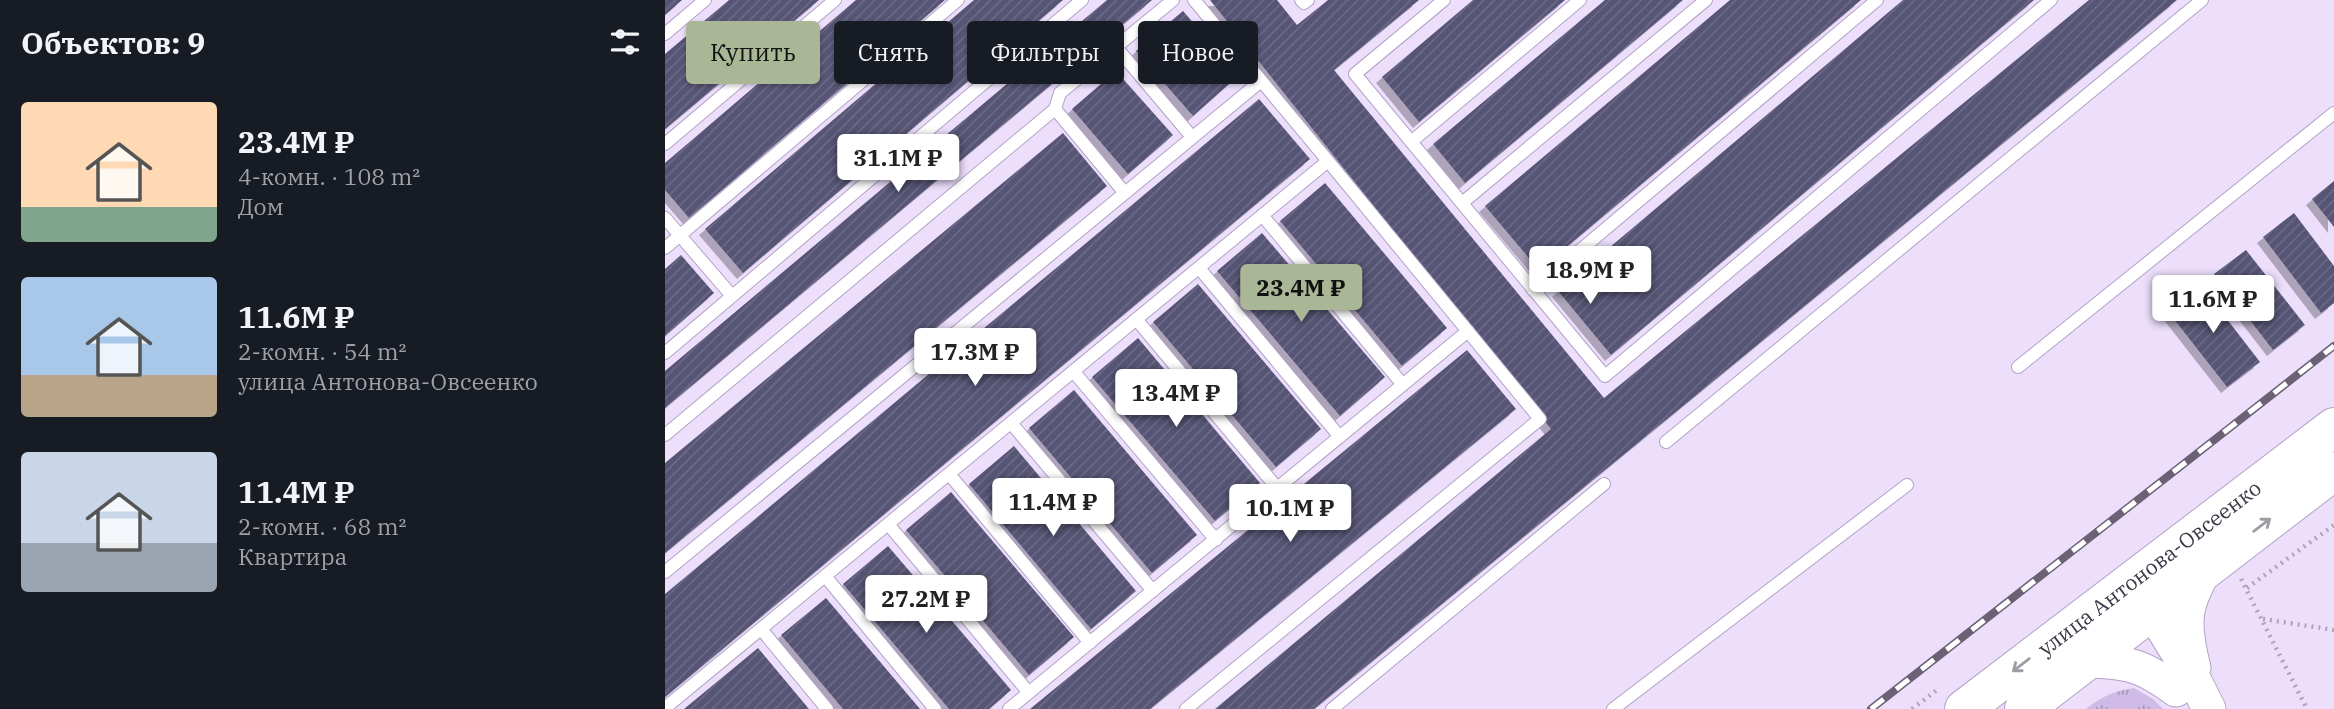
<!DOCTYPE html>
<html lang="ru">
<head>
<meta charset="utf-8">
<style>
	body { margin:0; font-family:"IBM Plex Serif",serif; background:#242831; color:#f1f3f6; height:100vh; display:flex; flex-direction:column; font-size:26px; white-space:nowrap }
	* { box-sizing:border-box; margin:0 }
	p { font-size:23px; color:#9ea1a6 }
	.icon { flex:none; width:38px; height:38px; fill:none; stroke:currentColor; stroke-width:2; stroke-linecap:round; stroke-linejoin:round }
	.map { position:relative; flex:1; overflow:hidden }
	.details { display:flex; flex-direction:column; background:#171b24; width:665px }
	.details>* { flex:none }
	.guide { position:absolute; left:21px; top:21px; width:665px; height:63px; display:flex; gap:14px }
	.price { position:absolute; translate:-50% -60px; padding:0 16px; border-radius:7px; background:#fff; color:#222; font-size:23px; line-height:46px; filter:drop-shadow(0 2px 4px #0008) }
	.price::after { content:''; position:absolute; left:50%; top:42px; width:21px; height:16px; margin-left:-10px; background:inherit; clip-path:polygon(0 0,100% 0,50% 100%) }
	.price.current { background:#aab796; color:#111 }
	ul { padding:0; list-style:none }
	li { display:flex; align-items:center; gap:21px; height:175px; padding:0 21px }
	li span { display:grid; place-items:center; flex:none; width:196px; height:140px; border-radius:7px; color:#555 }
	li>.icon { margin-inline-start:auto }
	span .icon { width:84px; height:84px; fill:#fffc; stroke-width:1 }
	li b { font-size:30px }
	h2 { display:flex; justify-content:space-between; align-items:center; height:84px; padding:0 21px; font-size:30px }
	.tag { padding:0 24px; border-radius:7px; background:#171b24; box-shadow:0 2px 5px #0004; font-size:24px; line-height:63px }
	.tag.current { background:#aab796; color:#111 }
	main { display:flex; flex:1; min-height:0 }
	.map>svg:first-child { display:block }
</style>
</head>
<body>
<main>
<section class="details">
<h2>Объектов: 9<svg class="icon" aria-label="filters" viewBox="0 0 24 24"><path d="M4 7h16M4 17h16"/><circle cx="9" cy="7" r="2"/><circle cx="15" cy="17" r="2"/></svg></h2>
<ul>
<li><span style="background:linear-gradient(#ffd9b3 75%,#7fa58c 0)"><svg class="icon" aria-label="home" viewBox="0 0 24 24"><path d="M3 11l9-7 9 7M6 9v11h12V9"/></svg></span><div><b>23.4M ₽</b><p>4-комн. · 108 m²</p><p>Дом</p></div></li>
<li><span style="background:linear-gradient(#a9c7e8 70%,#b9a48a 0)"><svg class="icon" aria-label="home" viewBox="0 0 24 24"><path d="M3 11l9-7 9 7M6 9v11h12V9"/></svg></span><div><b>11.6M ₽</b><p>2-комн. · 54 m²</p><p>улица Антонова-Овсеенко</p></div></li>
<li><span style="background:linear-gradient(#c9d6e8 65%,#9aa5b1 0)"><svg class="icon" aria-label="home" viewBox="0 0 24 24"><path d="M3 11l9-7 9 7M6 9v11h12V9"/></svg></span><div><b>11.4M ₽</b><p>2-комн. · 68 m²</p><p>Квартира</p></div></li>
</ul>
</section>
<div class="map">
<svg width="1669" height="709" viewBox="0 0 1669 709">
	<defs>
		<pattern id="grass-tufts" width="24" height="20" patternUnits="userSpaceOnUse" patternTransform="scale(1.75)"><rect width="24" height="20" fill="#cfbbe5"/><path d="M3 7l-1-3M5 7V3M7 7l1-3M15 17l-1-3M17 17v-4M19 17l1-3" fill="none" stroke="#a999bb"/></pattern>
		<pattern id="building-hatch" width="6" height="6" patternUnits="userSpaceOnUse" patternTransform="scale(1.75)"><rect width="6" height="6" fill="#565474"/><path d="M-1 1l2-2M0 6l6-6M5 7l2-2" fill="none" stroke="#6c6a85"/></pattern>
		<filter id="shadow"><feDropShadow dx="-6" dy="6" stdDeviation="0" flood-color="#0004"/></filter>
	</defs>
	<rect width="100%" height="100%" fill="#eddffc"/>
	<!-- grass -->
	<path fill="url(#grass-tufts)" d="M 1469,688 L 1488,699 L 1498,709 L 1421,709 C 1437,696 1449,691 1469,688 Z"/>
	<!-- building -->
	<path fill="url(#building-hatch)" filter="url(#shadow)" d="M 0,0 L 17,0 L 0,15 Z
		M 64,0 L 154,0 L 0,129 L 0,54 Z
		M 191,0 L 280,0 L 24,218 L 0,190 L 0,163 Z
		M 309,0 L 398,0 L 78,273 L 40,229 Z
		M 442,0 L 487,0 L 0,408 L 0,371 Z
		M 545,0 L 612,0 L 632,25 L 663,0 L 754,0 L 669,70 L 939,398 L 1424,0 L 1512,0 L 649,709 L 550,709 L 886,429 Z
		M 808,0 L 900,0 L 754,122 L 717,77 Z
		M 940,0 L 1018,0 L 800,183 L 768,144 Z
		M 1065,0 L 1196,0 L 874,270 L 820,206 Z
		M 1238,0 L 1369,0 L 946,355 L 893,291 Z
		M 518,11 L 574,75 L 528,116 L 471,51 Z
		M 451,71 L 508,135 L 463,174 L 407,109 Z
		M 594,99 L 645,159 L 0,697 L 0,594 Z
		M 398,133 L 442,186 L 0,553 L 0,463 Z
		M 1669,181 L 1669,227 L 1647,199 Z
		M 660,183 L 782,328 L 737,366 L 615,221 Z
		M 1629,213 L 1669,266 L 1669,303 L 1656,313 L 1598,237 Z
		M 597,233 L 720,377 L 675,416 L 552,271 Z
		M 1581,250 L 1640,325 L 1608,350 L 1549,274 Z
		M 16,255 L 49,293 L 0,336 L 0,269 Z
		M 1534,283 L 1595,362 L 1562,387 L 1501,309 Z
		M 533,284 L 656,429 L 611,467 L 488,322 Z
		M 473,338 L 595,483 L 550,521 L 427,377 Z
		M 802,350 L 851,409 L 485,709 L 365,709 Z
		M 409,390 L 532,535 L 487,573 L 364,428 Z
		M 349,446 L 471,591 L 426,629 L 304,484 Z
		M 286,492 L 409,637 L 364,675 L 241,530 Z
		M 223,546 L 346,690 L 324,709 L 284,709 L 178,584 Z
		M 161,598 L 255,709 L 178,709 L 116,635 Z
		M 93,648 L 144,709 L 19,709 Z"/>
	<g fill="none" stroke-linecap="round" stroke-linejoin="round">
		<defs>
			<path id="lane" d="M 529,0 L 663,161
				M 636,0 L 639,3 L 643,0
				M 779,0 L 690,74 L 940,376 L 1386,0
				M 0,34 L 40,0
				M 451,47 L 527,137
				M 746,142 L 915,0
				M 0,144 L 170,0
				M 459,192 L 390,109 L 395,93 L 508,0
				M 797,203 L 1041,0
				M 597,215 L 738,385
				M 0,218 L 67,296
				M 0,248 L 293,0
				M 534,268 L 675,437
				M 868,290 L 1212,0
				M 471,319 L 613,489
				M 0,353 L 417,0
				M 1353,367 L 1669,113
				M 408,371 L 551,540
				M 346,423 L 488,591
				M 0,435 L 390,109
				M 1001,442 L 1537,0
				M 284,474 L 425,643
				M 223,524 L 364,693
				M 0,572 L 596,81
				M 160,576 L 270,709
				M 96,629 L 162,709
				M 0,708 L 663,161 L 875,419 L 521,709
				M 344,709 L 803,331
				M 667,709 L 939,484
				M 948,709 L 1242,485"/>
			<path id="secondary" d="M 1474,590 L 1531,683 L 1544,709
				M 1422,661 C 1463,662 1477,665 1511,690
				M 1529,668 C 1518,624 1518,606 1542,567"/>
			<g id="highway">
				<path id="s1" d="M 1299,709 L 1669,427"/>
				<path d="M 1359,709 L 1669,471"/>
			</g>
		</defs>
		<!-- lane casing -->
		<use href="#lane" stroke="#b2a2c4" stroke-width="14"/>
		<!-- secondary casing -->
		<use href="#secondary" stroke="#b2a2c4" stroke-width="35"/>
		<!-- highway casing -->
		<use href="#highway" stroke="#b2a2c4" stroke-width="40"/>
		<!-- path -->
		<path stroke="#aea2ba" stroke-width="4.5" stroke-dasharray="2 5" stroke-linecap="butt" d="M 1576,579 L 1642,709
			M 1582,588 L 1669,525
			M 1598,619 L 1669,630
			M 1247,709 L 1272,690"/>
		<!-- lane -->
		<use href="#lane" stroke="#fff" stroke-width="12"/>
		<!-- secondary -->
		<use href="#secondary" stroke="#fff" stroke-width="33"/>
		<!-- highway -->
		<use href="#highway" stroke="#fff" stroke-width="38"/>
		<defs>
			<path id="rail" d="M 1206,709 L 1669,346"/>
		</defs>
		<!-- rail casing -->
		<use href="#rail" stroke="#6a6274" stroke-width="8"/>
		<!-- rail -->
		<use href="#rail" stroke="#fff" stroke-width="5" stroke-dasharray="16" stroke-linecap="butt"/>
	</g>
	<!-- one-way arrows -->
	<defs><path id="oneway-shaft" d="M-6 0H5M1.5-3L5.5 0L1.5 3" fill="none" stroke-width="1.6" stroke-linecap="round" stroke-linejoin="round" transform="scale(1.75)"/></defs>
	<g stroke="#9f9ca3">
		<use href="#oneway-shaft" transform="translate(1597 525) rotate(-37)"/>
		<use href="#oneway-shaft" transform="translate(1356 665) rotate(142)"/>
	</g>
	<g text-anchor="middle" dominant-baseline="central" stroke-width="7" stroke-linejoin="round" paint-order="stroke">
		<!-- street labels -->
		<g font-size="21" fill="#3f3847" stroke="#fff">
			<text stroke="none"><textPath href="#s1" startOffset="233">улица Антонова-Овсеенко</textPath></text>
		</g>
	</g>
</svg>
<b class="price" style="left:233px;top:194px">31.1M ₽</b>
<b class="price" style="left:925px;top:306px">18.9M ₽</b>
<b class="price current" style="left:636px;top:324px">23.4M ₽</b>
<b class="price" style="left:1548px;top:335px">11.6M ₽</b>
<b class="price" style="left:310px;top:388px">17.3M ₽</b>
<b class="price" style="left:511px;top:429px">13.4M ₽</b>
<b class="price" style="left:388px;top:538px">11.4M ₽</b>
<b class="price" style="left:625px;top:544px">10.1M ₽</b>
<b class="price" style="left:261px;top:635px">27.2M ₽</b>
<div class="guide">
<a class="tag current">Купить</a>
<a class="tag">Снять</a>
<a class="tag">Фильтры</a>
<a class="tag">Новое</a>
</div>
</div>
</main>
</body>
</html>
